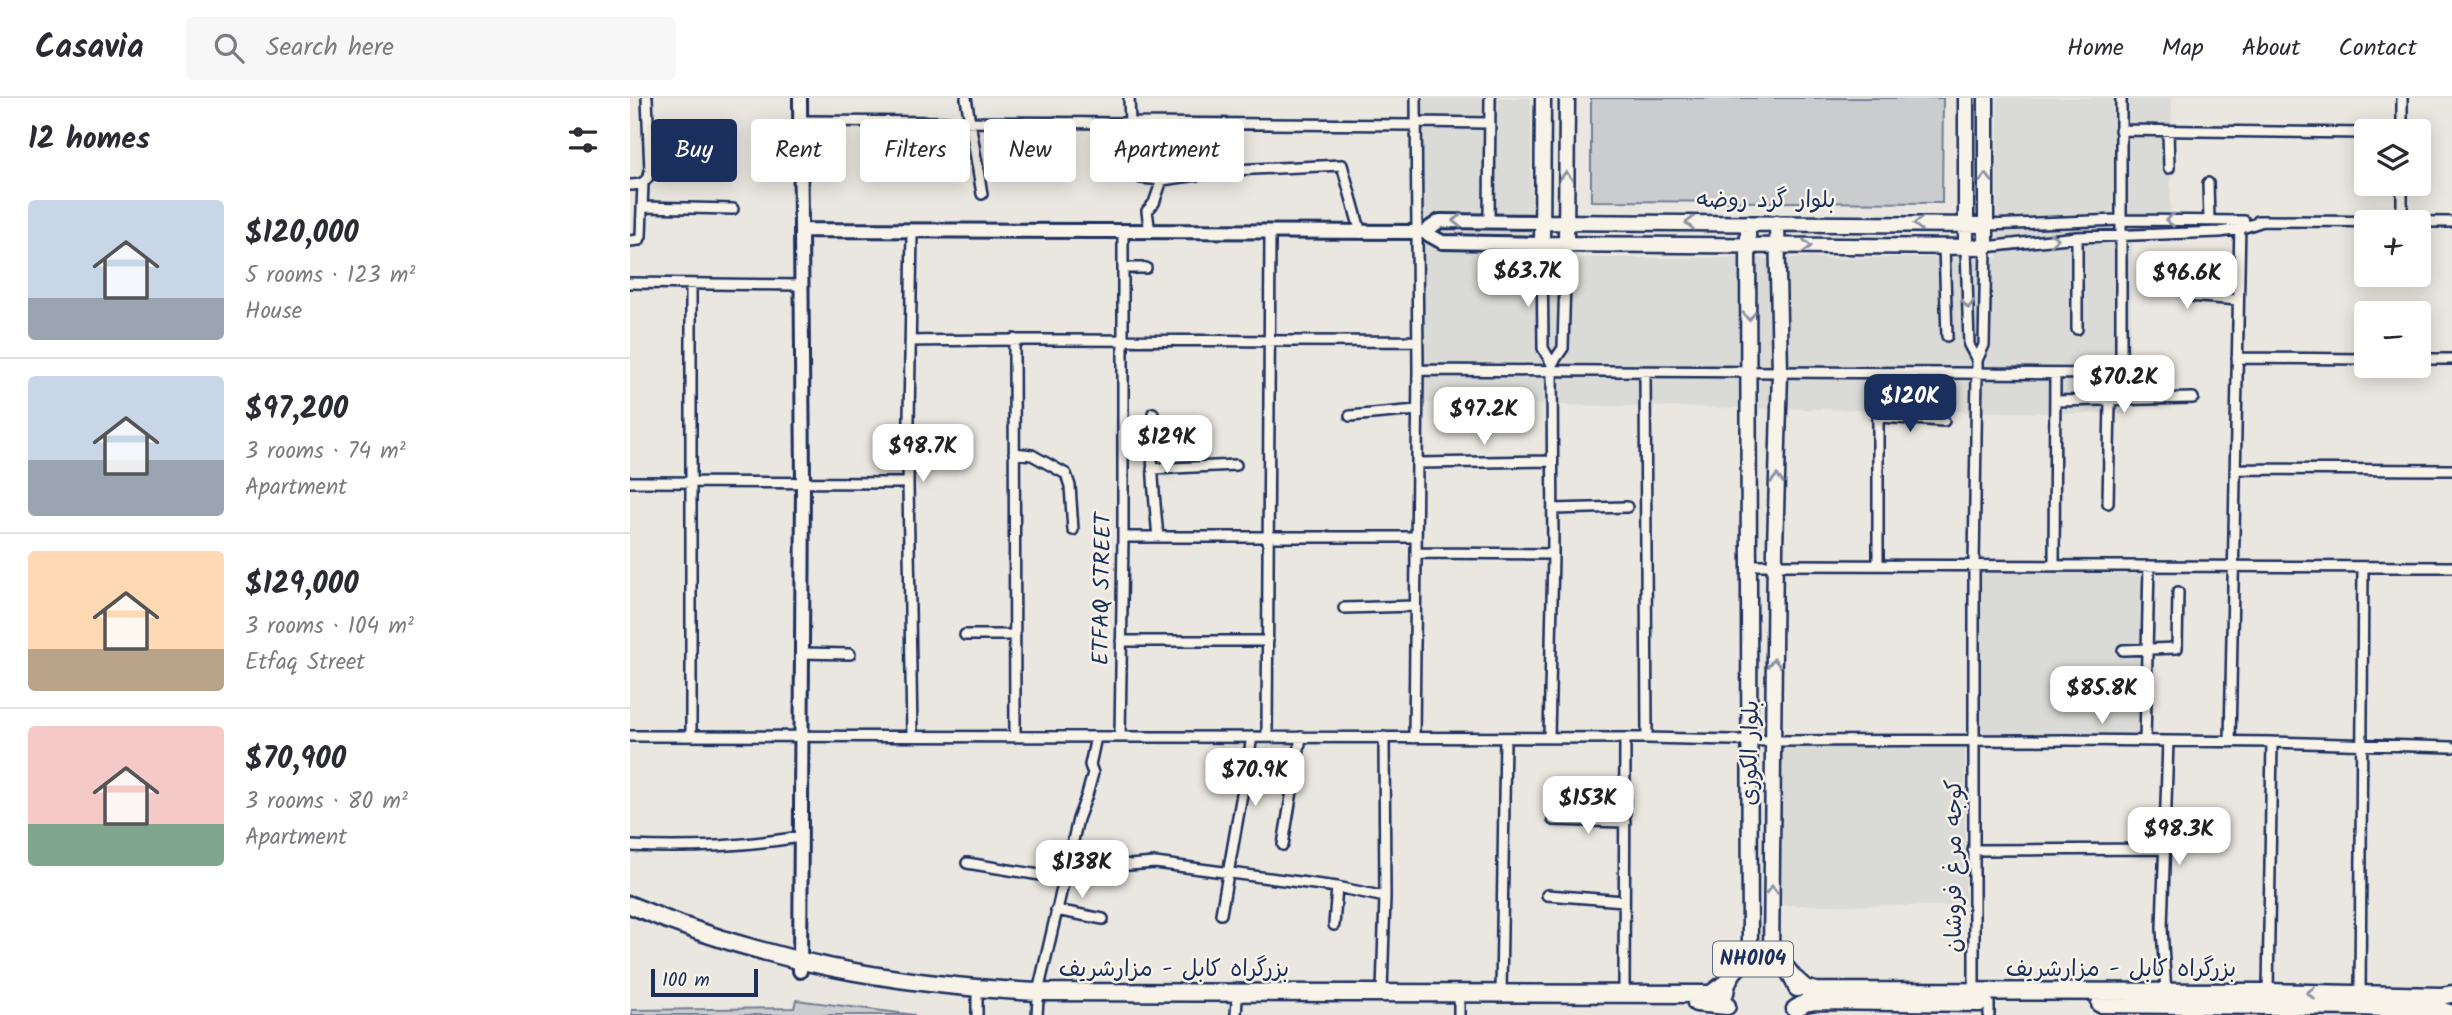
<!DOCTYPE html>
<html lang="en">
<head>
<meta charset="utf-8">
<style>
	body { margin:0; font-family:Kalam,"Playpen Sans Arabic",sans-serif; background:#f7f7f7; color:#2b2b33; height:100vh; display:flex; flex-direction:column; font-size:26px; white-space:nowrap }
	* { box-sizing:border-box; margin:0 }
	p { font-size:23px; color:#7c7c81 }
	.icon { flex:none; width:38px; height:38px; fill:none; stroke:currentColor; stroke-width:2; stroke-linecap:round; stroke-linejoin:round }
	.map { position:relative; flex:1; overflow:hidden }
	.details { display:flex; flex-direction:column; background:#fff; width:630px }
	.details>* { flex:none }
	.guide { position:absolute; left:21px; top:21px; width:665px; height:63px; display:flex; gap:14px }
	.buttons { position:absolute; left:1724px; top:21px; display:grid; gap:14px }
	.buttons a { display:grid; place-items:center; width:77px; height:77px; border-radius:7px; background:#fff; box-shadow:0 4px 18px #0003; font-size:35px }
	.scale { position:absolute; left:21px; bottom:18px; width:107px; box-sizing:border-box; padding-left:7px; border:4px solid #1b2f5e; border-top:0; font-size:19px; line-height:24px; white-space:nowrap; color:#1b2f5e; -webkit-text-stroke:5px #f7f3e8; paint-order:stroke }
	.price { position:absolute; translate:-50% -60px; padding:0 16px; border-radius:14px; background:#fff; color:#222; font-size:23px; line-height:46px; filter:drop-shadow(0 2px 4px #0008) }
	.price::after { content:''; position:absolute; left:50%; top:42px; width:21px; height:16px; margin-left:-10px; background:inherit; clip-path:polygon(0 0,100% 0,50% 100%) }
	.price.active { background:#1b2f5e; color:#fff }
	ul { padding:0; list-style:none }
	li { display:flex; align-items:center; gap:21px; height:175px; padding:0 28px }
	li+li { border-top:2px solid #e1e1e2 }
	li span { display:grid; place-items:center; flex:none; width:196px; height:140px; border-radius:7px; color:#555 }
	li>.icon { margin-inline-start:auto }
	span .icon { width:84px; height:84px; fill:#fffc; stroke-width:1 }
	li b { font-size:30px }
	h2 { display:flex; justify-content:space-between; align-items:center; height:84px; padding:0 28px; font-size:30px }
	.pill { padding:0 24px; border-radius:7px; background:#fff; box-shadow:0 4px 18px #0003; font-size:24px; line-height:63px }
	.pill.active { background:#1b2f5e; color:#fff }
	header { display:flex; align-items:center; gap:42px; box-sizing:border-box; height:98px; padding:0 35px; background:#fff; border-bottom:2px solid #e1e1e2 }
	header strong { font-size:33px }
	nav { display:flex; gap:38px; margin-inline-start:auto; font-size:24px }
	.search { width:490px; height:63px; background:#f7f7f7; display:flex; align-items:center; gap:18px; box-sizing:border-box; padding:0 24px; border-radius:7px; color:#7c7c81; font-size:26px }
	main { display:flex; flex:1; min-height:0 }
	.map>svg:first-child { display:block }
</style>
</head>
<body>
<header>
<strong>Casavia</strong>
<div class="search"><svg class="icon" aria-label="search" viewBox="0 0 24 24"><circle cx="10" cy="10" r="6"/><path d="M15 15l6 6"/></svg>Search here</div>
<nav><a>Home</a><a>Map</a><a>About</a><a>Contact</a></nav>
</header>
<main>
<section class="details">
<h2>12 homes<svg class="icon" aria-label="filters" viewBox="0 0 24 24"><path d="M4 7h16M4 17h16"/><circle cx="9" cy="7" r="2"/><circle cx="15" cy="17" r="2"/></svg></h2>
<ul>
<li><span style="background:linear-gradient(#c9d6e8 70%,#9aa5b1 0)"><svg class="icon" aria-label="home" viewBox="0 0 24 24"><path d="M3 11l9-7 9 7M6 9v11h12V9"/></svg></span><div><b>$120,000</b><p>5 rooms · 123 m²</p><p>House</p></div></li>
<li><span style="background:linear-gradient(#c9d6e8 60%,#9aa5b1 0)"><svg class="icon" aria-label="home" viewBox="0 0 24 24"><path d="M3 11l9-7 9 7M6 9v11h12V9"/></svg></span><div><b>$97,200</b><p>3 rooms · 74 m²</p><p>Apartment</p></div></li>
<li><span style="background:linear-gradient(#ffd9b3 70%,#b9a48a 0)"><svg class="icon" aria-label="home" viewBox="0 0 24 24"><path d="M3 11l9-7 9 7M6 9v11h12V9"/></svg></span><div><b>$129,000</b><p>3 rooms · 104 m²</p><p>Etfaq Street</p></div></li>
<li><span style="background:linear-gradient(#f6c9c9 70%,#7fa58c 0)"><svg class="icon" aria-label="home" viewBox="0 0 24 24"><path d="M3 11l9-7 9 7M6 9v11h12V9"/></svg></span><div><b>$70,900</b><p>3 rooms · 80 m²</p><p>Apartment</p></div></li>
</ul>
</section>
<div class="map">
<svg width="1822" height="917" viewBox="0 0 1822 917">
	<rect width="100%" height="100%" fill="#eae7e0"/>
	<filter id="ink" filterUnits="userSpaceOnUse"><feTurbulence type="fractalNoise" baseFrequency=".0143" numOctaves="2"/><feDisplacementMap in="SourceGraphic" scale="14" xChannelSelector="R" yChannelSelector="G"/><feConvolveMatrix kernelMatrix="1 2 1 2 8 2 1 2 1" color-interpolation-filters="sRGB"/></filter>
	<g filter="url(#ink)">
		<!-- built -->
		<path fill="#dadad6" d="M 782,0 L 901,0 L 901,160 L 1367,160 L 1368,0 L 1542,0 L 1540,142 L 1502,142 L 1499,316 L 782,305 Z
			M 1344,466 L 1519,468 L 1515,643 L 1345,642 Z
			M 1152,648 L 1335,648 L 1335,808 L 1152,807 Z"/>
		<!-- green -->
		<path fill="#cbcccd" stroke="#737e96" stroke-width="2" d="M 961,0 L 1313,0 L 1312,105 L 961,103 Z
			M 166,902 L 285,917 L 2,917 L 2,912 L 164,910 Z"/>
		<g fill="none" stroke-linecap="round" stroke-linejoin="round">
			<defs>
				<path id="street" d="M 336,0 L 352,96
					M 499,0 L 500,25 L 511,80 L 532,82 L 603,72 L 712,67 L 731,135
					M 171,23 L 786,27
					M 426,24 L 430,72
					M 786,24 L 859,25
					M 1490,32 L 1736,35
					M 1538,33 L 1539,70
					M 1772,33 L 1772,0
					M 1578,85 L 1579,122
					M 0,87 C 11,87 18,84 20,73 L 17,0
					M 12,109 L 103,111
					M 859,123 L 860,0
					M 1628,123 L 1822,124
					M 1772,123 L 1772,86
					M 1356,127 L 1490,122 L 1614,123
					M 520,134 L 517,113 L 524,105 L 532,82
					M 0,143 L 9,142 L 11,138 L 13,85
					M 912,146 L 913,250 L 922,266 L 923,456 L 919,640
					M 1314,148 L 1317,238
					M 1336,149 L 1339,247 L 1347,262
					M 493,170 L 516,170
					M 1557,170 L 1559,198 L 1608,202
					M 0,185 L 172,187
					M 61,186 L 61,638
					M 1447,231 L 1447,139
					M 384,241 L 385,639
					M 281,243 C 449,240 618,244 787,243
					M 1607,260 L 1736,261
					M 1788,261 L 1822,261
					M 922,266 L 933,250 L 936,146
					M 788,272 L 1491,276 L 1491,0
					M 1015,275 L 1017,640
					M 1425,303 L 1563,300
					M 523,315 C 520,357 524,397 528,439
					M 720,318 L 787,312
					M 1248,319 L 1314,323
					M 384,355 L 402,357 L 436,376 L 440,388 L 443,432
					M 787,365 L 922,363
					M 522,371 L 606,367
					M 1605,371 L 1822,372
					M 0,384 L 278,385
					M 1478,405 L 1480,303
					M 923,411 L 997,409
					M 493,439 L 786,439
					M 786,455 L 923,456
					M 1248,466 L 1248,276
					M 1119,467 L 1822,469
					M 1424,467 L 1425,276
					M 714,510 L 785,508
					M 335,537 L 384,537
					M 491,543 L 638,543
					M 1493,552 L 1547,550 L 1548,494
					M 171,555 L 220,556
					M 0,638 L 1017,640 L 1143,643 L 1435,642 L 1642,644 L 1822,649
					M 282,638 L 278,385 L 282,133
					M 490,638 L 493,439 L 493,134
					M 637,639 L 640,135
					M 784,640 L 788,272 L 786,0
					M 1515,643 L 1519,468
					M 1600,644 L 1610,123
					M 923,722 L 995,724
					M 1535,725 L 1574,726
					M 653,747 L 671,639
					M 0,748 C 58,751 113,748 170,739
					M 1343,752 L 1534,751
					M 440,753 L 499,767 L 525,765 L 707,789 L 755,799
					M 337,765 L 434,781
					M 917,797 L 994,803
					M 426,812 L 473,821
					M 591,816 L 622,639
					M 704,827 L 707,789
					M 408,894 L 448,721 L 457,697 L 463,675 L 460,667 L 466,639
					M 752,894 L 755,799 L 754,639
					M 1344,894 L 1344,466 L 1347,276 L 1347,262 L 1354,247 L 1356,149 L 1447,139 L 1590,134 L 1609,131 L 1633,123
					M 1638,894 L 1642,644
					M 871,895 L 875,640
					M 994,896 L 995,640
					M 1536,896 L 1532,830 L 1538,643
					M 1730,896 L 1733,469
					M 347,917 L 347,899
					M 407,917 L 408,901
					M 606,917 L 607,902
					M 829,917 L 829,903
					M 1359,917 L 1359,905"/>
				<path id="secondary" d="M 172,132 L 794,134 L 812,144 L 912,146
					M 794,134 L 810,123 L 912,124
					M 170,873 L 173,385 L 170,0"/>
				<path id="primary" d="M 913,0 L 912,146 L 1356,149 L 1356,0
					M 912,124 L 1356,127
					M 1118,125 L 1120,861
					M 936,146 L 937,0
					M 1336,149 L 1336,0
					M 1141,861 L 1145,450 L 1150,274 L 1147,125"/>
				<path id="highway" d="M 0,807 C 135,864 263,887 408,894 L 1081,896 L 1096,885
					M 1165,881 L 1175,890 L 1185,893 L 1638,894 L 1811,898 L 1822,896
					M 1095,895 C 1101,851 1155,847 1167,890
					M 1066,905 L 1097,908
					M 1470,906 L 1728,909 L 1809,912 L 1822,916
					M 1165,911 L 1175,905 L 1186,903 L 1350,905"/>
			</defs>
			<!-- street casing -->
			<use href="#street" stroke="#1b2f5e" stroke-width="14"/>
			<!-- secondary casing -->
			<use href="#secondary" stroke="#1b2f5e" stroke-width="18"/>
			<!-- primary casing -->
			<use href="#primary" stroke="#1b2f5e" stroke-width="19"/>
			<!-- highway casing -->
			<use href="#highway" stroke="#1b2f5e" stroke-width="21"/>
			<!-- street -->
			<use href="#street" stroke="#f7f3e8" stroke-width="9"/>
			<!-- secondary -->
			<use href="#secondary" stroke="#f7f3e8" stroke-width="12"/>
			<!-- primary -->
			<use href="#primary" stroke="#f7f3e8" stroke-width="14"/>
			<!-- highway -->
			<use href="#highway" stroke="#f7f3e8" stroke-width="16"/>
		</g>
		<!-- one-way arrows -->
		<defs><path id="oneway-chevron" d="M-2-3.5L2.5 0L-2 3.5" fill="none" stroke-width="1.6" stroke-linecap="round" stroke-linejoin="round" transform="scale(1.75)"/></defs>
		<g stroke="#8991a3">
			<use href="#oneway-chevron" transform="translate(936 78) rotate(-90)"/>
			<use href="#oneway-chevron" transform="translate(1356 80) rotate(-90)"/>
			<use href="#oneway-chevron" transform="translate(1540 122) rotate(180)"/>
			<use href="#oneway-chevron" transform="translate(827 123) rotate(-179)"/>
			<use href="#oneway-chevron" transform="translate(1060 125) rotate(-180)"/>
			<use href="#oneway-chevron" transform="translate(1288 126) rotate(-180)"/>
			<use href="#oneway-chevron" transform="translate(1424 141) rotate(-6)"/>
			<use href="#oneway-chevron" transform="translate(1177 148)"/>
			<use href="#oneway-chevron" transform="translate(1338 206) rotate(88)"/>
			<use href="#oneway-chevron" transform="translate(1119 218) rotate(90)"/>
			<use href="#oneway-chevron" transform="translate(1147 381) rotate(-89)"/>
			<use href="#oneway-chevron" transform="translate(1144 565) rotate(-89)"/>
			<use href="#oneway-chevron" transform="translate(1142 792) rotate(-89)"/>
			<use href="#oneway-chevron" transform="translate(1681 895) rotate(-179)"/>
		</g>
	</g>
	<g text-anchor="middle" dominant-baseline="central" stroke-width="5" stroke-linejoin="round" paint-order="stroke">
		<!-- shield labels -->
		<rect fill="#f7f3e8" stroke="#5d6a87" stroke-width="2" x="1083" y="843.5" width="80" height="35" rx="5"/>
		<g font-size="21" font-weight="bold" fill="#1b2f5e">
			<text x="1123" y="861">NH0104</text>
		</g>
		<!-- street labels -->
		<g font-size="23" fill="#1b2f5e" stroke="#f7f3e8">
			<text x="1136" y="103">بلوار گرد روضه</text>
			<text transform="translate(473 491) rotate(-89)">ETFAQ STREET</text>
			<text transform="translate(1121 655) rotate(-89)">بلوار الکوزی</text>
			<text transform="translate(1325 768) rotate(-90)">كوجه مرغ فروشان</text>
			<text x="544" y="872">بزرگراه کابل - مزارشریف</text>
			<text x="1491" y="872">بزرگراه کابل - مزارشریف</text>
		</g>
	</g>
</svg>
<div class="buttons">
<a><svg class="icon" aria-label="layers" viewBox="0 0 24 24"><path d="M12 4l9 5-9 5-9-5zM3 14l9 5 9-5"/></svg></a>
<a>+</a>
<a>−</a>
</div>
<div class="scale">100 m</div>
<b class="price" style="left:898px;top:211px">$63.7K</b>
<b class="price" style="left:1557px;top:213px">$96.6K</b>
<b class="price" style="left:1494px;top:317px">$70.2K</b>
<b class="price active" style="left:1280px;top:336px">$120K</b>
<b class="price" style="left:854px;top:349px">$97.2K</b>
<b class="price" style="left:537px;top:377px">$129K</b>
<b class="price" style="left:293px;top:386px">$98.7K</b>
<b class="price" style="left:1472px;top:628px">$85.8K</b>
<b class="price" style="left:625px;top:710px">$70.9K</b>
<b class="price" style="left:958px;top:738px">$153K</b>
<b class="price" style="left:1549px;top:769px">$98.3K</b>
<b class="price" style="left:452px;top:802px">$138K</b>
<div class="guide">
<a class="pill active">Buy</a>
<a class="pill">Rent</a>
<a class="pill">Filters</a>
<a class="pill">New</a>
<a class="pill">Apartment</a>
</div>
</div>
</main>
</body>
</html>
